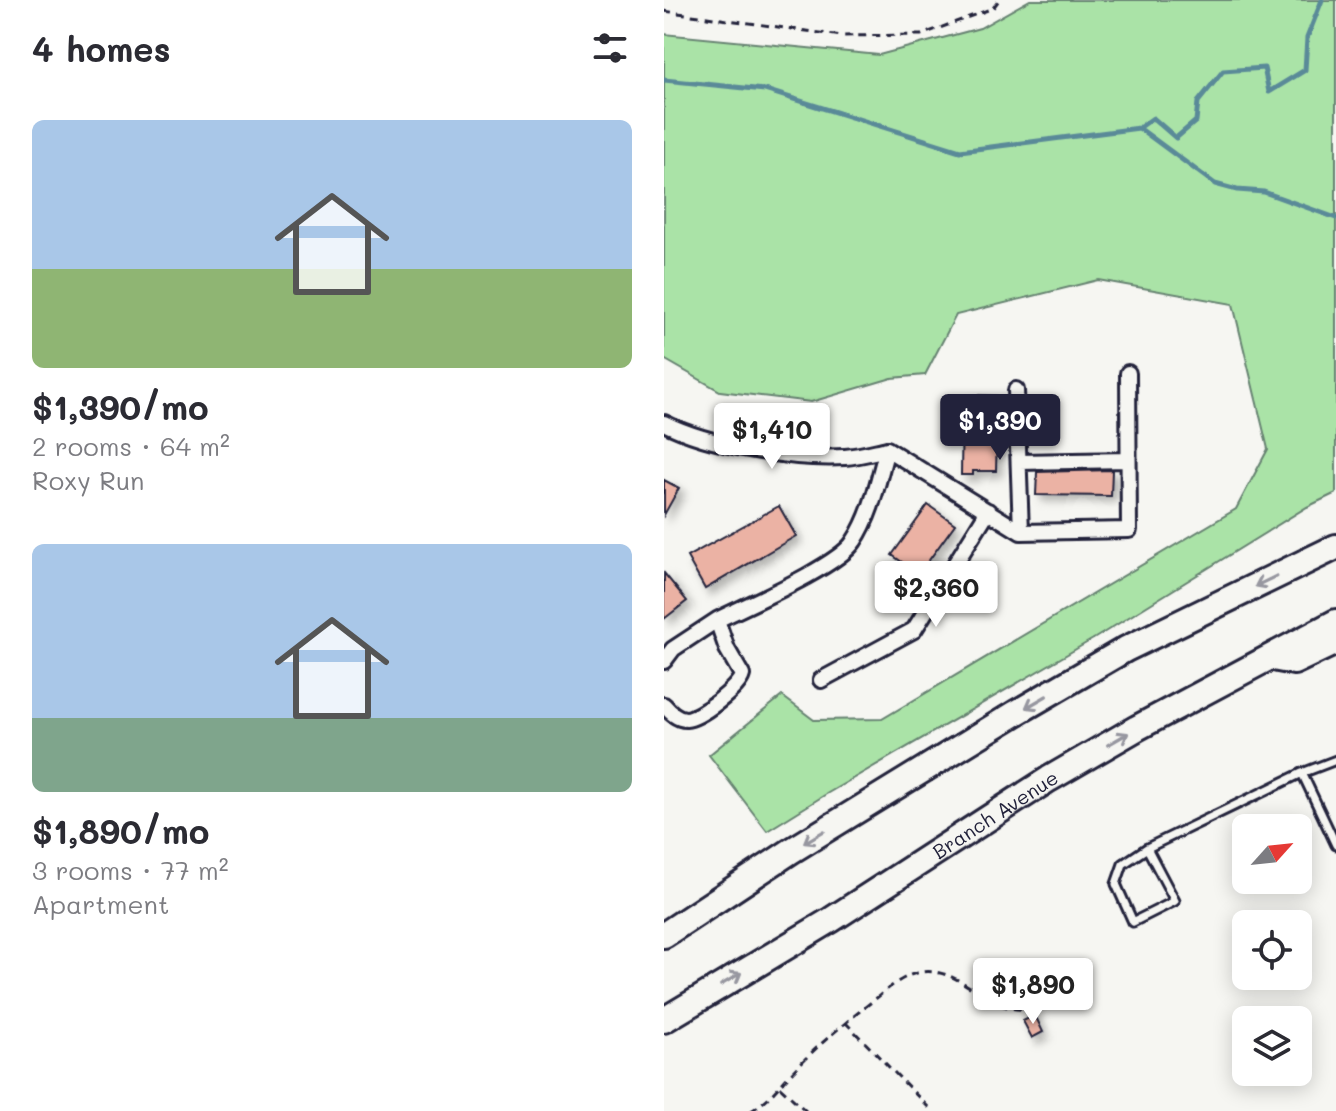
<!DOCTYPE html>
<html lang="en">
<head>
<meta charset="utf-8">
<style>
	body { margin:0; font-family:Mali,sans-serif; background:#f7f7f7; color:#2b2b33; height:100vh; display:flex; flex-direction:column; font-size:30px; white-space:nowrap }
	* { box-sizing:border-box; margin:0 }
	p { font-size:26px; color:#7c7c81 }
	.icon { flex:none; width:44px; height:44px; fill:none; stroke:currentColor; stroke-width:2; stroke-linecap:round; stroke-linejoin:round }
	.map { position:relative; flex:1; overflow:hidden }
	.details { display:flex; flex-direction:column; background:#fff; width:664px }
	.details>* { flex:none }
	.needle { width:52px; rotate:63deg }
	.controls { position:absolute; left:568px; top:814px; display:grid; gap:16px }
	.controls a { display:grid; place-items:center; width:80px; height:80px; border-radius:12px; background:#fff; box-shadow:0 4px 20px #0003; font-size:40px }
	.price { position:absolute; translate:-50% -68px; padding:0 18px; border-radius:8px; background:#fff; color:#222; font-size:26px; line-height:52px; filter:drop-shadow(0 2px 4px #0008) }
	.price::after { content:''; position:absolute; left:50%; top:48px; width:24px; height:18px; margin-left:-12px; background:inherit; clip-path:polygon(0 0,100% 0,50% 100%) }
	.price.on { background:#22223b; color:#fff }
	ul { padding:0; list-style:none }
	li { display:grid; align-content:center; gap:16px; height:424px; padding:0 32px }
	li span { display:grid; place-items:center; height:248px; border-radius:12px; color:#555 }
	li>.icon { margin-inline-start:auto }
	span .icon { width:144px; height:144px; fill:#fffc; stroke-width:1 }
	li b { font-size:34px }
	h2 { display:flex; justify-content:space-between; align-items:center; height:96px; padding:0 32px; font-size:34px }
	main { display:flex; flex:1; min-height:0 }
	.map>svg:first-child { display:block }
</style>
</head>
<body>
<main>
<section class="details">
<h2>4 homes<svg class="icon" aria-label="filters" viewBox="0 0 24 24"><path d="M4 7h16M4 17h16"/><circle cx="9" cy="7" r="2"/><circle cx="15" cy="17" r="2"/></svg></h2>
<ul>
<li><span style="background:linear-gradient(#a9c7e8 60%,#8fb573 0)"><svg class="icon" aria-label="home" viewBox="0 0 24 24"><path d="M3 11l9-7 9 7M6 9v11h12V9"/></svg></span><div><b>$1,390/mo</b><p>2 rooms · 64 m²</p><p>Roxy Run</p></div></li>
<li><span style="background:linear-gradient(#a9c7e8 70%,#7fa58c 0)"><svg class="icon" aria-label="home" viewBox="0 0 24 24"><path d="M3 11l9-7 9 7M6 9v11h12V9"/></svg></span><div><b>$1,890/mo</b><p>3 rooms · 77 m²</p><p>Apartment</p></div></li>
</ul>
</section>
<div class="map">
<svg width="672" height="1111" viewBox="0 0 672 1111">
	<defs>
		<filter id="shadow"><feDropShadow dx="5.5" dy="5.5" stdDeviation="4" flood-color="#0004"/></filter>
	</defs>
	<rect width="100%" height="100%" fill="#f6f6f2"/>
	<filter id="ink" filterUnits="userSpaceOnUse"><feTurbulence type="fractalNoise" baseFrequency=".0125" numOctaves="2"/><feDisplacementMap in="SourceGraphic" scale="16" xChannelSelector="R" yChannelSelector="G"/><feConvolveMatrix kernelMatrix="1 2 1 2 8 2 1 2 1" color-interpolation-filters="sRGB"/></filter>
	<g filter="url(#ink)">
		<!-- green -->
		<path fill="#aae3a7" stroke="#668271" stroke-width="2" d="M 366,0 L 672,0 L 672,493 L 643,507 L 431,638 L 164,793 L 103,831 L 45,755 L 118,696 L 150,720 L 218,719 L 572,509 L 604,449 L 569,304 L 434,280 L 292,315 L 261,375 L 228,378 L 147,402 L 56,391 L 0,359 L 0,34 L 215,55 L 316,28 Z"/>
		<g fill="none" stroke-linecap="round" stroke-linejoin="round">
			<!-- stream -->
			<path stroke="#5a8a98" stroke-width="5" d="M 0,80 L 101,90 L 296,151 L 475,128 L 551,184 L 573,190 L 600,192 L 672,218
				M 475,128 L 489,118 L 512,138 L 532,121 L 534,102 L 559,71 L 600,68 L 605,92 L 641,70 L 643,38 L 658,0"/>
		</g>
		<!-- building -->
		<path fill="#ebb2a4" stroke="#22223b" stroke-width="2" filter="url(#shadow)" d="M 302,395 L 334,396 L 332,471 L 309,471 L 309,475 L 297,475 L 298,411 L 302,411 Z
			M 448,470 L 447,496 L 372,495 L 373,472 Z
			M 0,480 L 15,488 L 0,515 Z
			M 264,505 L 291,524 L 255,574 L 228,555 Z
			M 115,506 L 132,536 L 41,589 L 23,557 Z
			M 0,573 L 23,601 L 0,619 Z
			M 371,1015 L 379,1032 L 368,1038 L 359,1021 Z"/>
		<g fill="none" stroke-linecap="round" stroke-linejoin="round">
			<defs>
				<path id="service" d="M 638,773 L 672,845
					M 483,848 L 511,901 L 469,922 L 452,884 L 459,864 L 483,848 L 638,773 L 672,760"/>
				<path id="minor" d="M 352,390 L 357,532
					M 0,423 C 45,446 131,460 181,457 C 195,456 209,452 223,449
					M 223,449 L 357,532 L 465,530 L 464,373
					M 355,462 L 464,460
					M 53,620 C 83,605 175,566 190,541 C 208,514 214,480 223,449
					M 0,661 L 9,649 L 53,620 L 63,649 L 78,675 C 75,688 36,718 22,719 C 13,719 6,712 0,705
					M 157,680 L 250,630 L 324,511"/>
				<g id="trunk">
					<path d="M 614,659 L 630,662 L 672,642"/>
					<path d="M 0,935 L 127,851 L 352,713 L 462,649 L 672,547"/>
					<path id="s1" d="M 0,1020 L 167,920 L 385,779 L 473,728 L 672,622"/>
				</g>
			</defs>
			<!-- service casing -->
			<use href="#service" stroke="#22223b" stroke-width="13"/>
			<!-- minor casing -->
			<use href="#minor" stroke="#22223b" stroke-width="20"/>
			<!-- trunk casing -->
			<use href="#trunk" stroke="#22223b" stroke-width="30"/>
			<!-- path -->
			<path stroke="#22223b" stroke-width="3" stroke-dasharray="8 6" stroke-linecap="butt" d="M 0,11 L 178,36 L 257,35 L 329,8 L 335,0
				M 181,1022 L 268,1111
				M 116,1087 L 142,1111
				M 87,1111 C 106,1099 116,1085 131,1069 C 157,1042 186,1019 215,996 C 227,986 242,974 258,972 C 298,967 323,1012 360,1009"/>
			<!-- service -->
			<use href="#service" stroke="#f6f6f2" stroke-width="7"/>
			<!-- minor -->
			<use href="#minor" stroke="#f6f6f2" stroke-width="14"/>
			<!-- trunk -->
			<use href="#trunk" stroke="#f6f6f2" stroke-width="24"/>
		</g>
		<!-- one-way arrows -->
		<defs><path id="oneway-shaft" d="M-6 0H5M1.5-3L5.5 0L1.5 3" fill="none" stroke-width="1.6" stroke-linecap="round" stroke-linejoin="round" transform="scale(2)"/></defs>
		<g stroke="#9797a0">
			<use href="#oneway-shaft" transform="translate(602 581) rotate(154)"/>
			<use href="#oneway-shaft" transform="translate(372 702) rotate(150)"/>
			<use href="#oneway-shaft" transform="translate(454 739) rotate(-30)"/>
			<use href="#oneway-shaft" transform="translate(150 837) rotate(149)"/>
			<use href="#oneway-shaft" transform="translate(67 979) rotate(-31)"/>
		</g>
	</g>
	<g text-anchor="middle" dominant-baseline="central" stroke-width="6" stroke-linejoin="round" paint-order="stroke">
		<!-- street labels -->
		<g font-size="20" fill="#22223b" stroke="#f6f6f2">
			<text stroke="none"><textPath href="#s1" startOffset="390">Branch Avenue</textPath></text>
		</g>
	</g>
</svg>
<div class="controls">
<a><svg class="needle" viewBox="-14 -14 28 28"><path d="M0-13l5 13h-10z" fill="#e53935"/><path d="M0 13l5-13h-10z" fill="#7c7c81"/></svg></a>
<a><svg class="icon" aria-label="locate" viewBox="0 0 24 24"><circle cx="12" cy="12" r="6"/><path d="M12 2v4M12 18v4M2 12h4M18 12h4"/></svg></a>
<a><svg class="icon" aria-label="layers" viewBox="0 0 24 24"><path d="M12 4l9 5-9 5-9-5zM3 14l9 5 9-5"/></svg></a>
</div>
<b class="price on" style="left:336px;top:462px">$1,390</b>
<b class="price" style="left:108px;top:471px">$1,410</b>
<b class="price" style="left:272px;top:629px">$2,360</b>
<b class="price" style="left:369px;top:1026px">$1,890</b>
</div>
</main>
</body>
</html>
